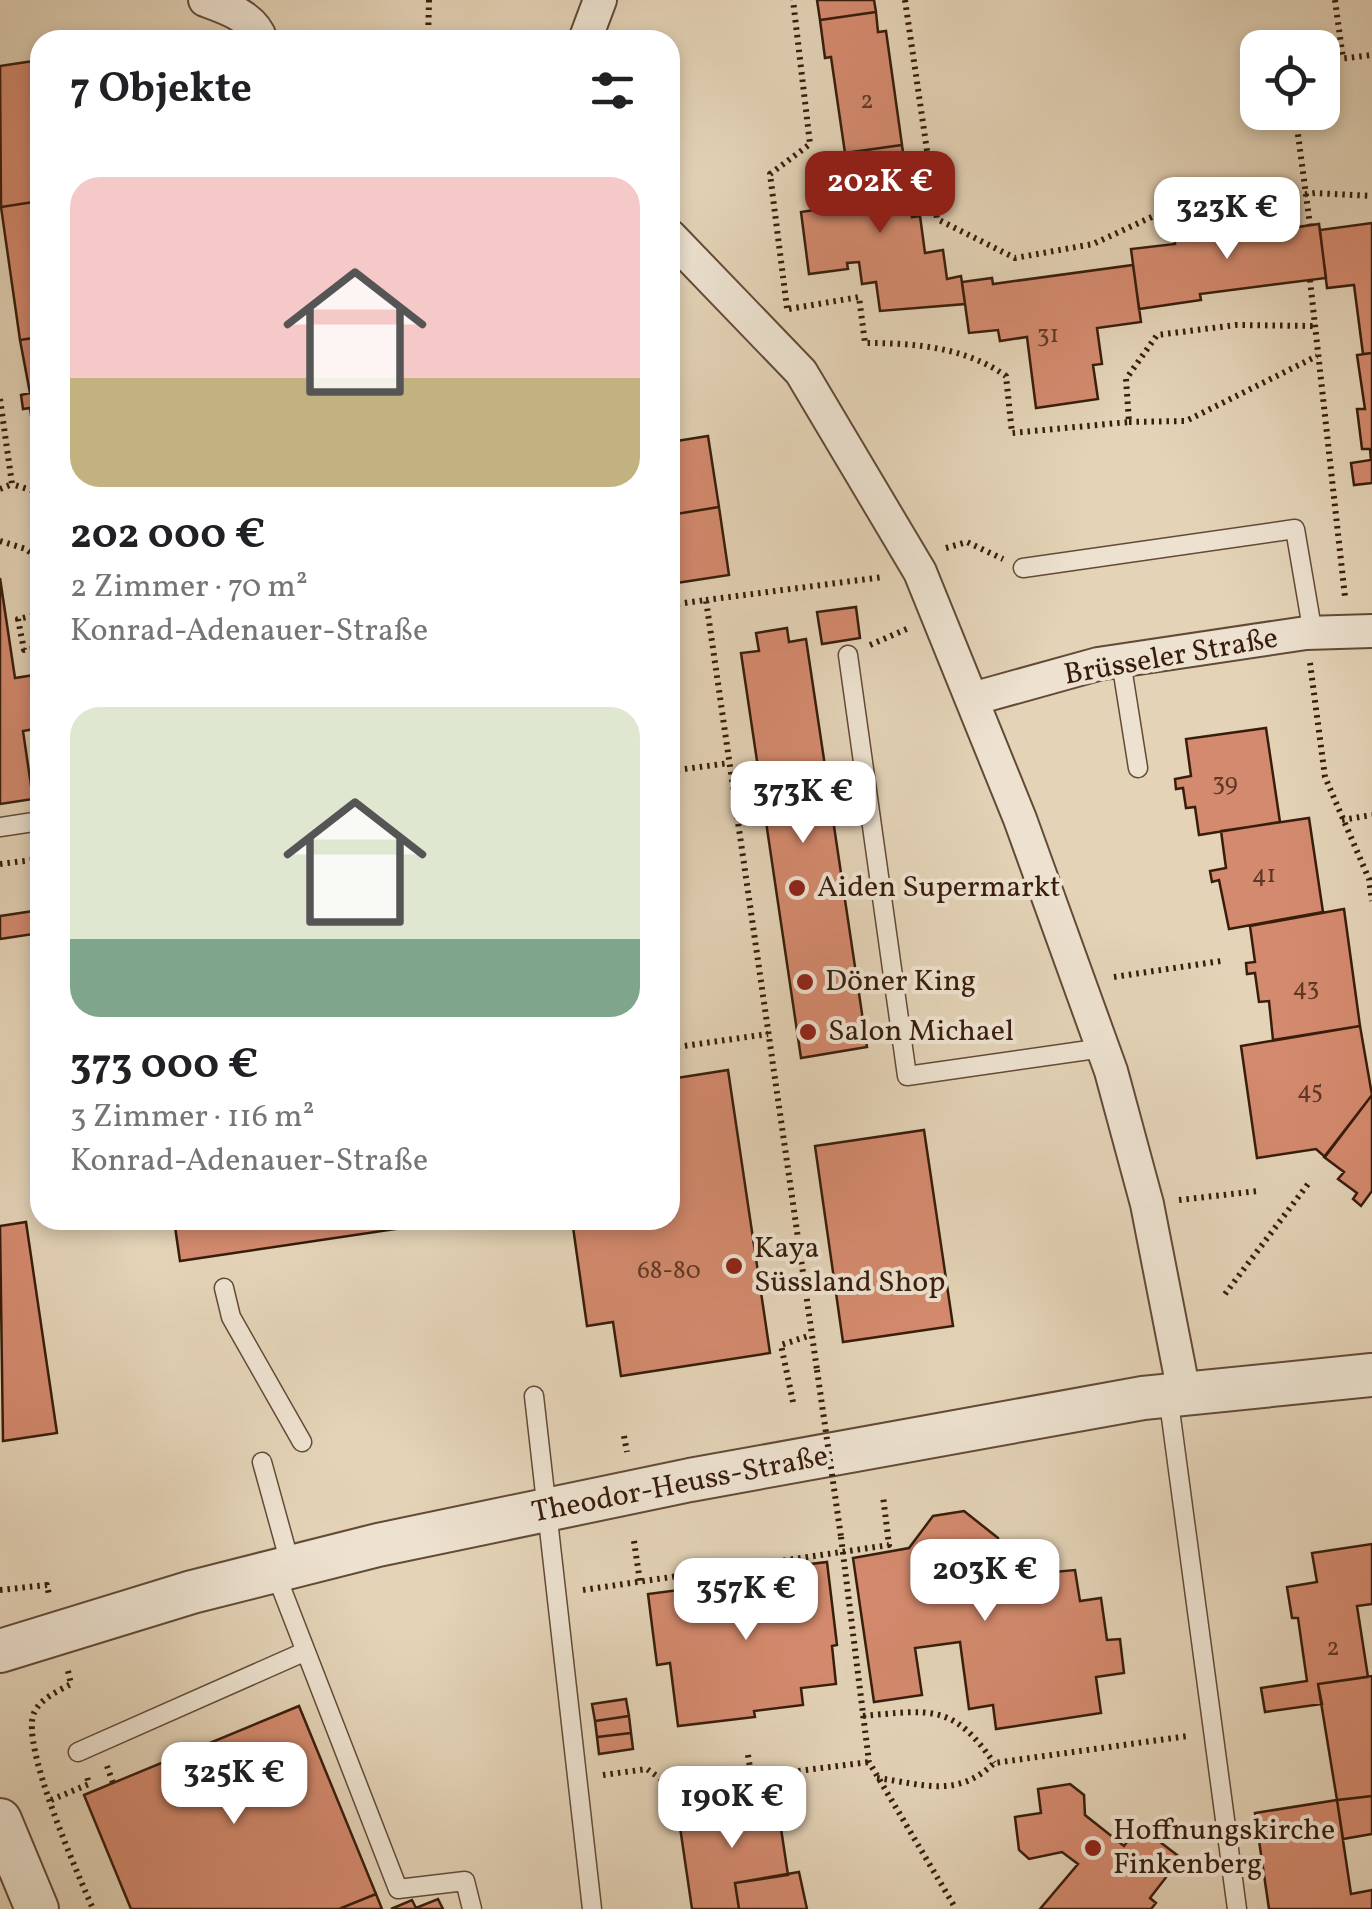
<!DOCTYPE html>
<html lang="de">
<head>
<meta charset="utf-8">
<style>
	body { margin:0; font-family:Vollkorn,serif; background:#f6f6f6; color:#202124; height:100vh; display:flex; flex-direction:column; font-size:38px; white-space:nowrap }
	* { box-sizing:border-box; margin:0 }
	p { font-size:32px; color:#757577 }
	.icon { flex:none; width:55px; height:55px; fill:none; stroke:currentColor; stroke-width:2; stroke-linecap:round; stroke-linejoin:round }
	.map { position:relative; flex:1; overflow:hidden }
	.sheet { position:absolute; left:30px; top:30px; width:650px; height:1200px; display:flex; flex-direction:column; background:#fff; border-radius:30px; box-shadow:0 5px 15px #0003 }
	.sheet>* { flex:none }
	.controls { position:absolute; left:1240px; top:30px; display:grid; gap:20px }
	.controls a { display:grid; place-items:center; width:100px; height:100px; border-radius:20px; background:#fff; box-shadow:0 5px 15px #0003; font-size:50px }
	.price { position:absolute; translate:-50% -85px; padding:0 22px; border-radius:20px; background:#fff; color:#222; font-size:32px; line-height:65px; filter:drop-shadow(0 2px 5px #0008) }
	.price::after { content:''; position:absolute; left:50%; top:60px; width:30px; height:22px; margin-left:-15px; background:inherit; clip-path:polygon(0 0,100% 0,50% 100%) }
	.price.on { background:#8f2418; color:#fff }
	ul { padding:0; list-style:none }
	li { display:grid; align-content:center; gap:20px; height:530px; padding:0 40px }
	li span { display:grid; place-items:center; height:310px; border-radius:30px; color:#555 }
	li>.icon { margin-inline-start:auto }
	span .icon { width:180px; height:180px; fill:#fffc; stroke-width:1 }
	li b { font-size:42px }
	h2 { display:flex; justify-content:space-between; align-items:center; height:120px; padding:0 40px; font-size:42px }
	.map>svg:first-child { display:block }
</style>
</head>
<body>
<div class="map">
<svg width="1372" height="1909" viewBox="0 0 1372 1909">
	<rect width="100%" height="100%" fill="#e4d3b7"/>
	<filter id="stains"><feTurbulence type="fractalNoise" baseFrequency=".002" numOctaves="4"/><feColorMatrix values="0 0 0 0 .2 0 0 0 0 .09 0 0 0 0 .02 0 0 0 .5 -.17"/></filter>
	<radialGradient id="worn" r=".72"><stop offset=".6" stop-color="#630" stop-opacity="0"/><stop offset="1" stop-color="#630" stop-opacity=".3"/></radialGradient>
	<!-- building -->
	<path fill="#d48a6e" stroke="#381d0c" stroke-width="2.5" d="M 817,0 L 874,0 L 876,12 L 820,20 Z
		M 876,12 L 878,32 L 886,31 L 902,145 L 845,153 L 831,57 L 825,58 L 820,20 Z
		M 40,60 L 40,201 L 1,207 L 0,66 Z
		M 902,145 L 912,217 L 920,216 L 925,253 L 943,250 L 947,279 L 961,276 L 965,304 L 880,311 L 876,282 L 862,284 L 859,262 L 847,263 L 848,269 L 809,274 L 801,212 L 827,208 L 826,198 L 851,194 L 850,188 L 857,188 L 855,177 L 847,177 L 845,153 Z
		M 40,201 L 40,337 L 20,340 L 1,207 Z
		M 1289,221 L 1290,228 L 1319,224 L 1326,278 L 1200,294 L 1201,300 L 1139,309 L 1131,249 L 1175,244 L 1174,236 Z
		M 1372,223 L 1372,353 L 1363,354 L 1354,285 L 1327,288 L 1320,230 Z
		M 1133,265 L 1141,322 L 1097,328 L 1102,364 L 1093,365 L 1098,399 L 1036,408 L 1027,337 L 1000,341 L 998,330 L 969,333 L 962,282 L 992,278 L 993,284 Z
		M 40,337 L 40,462 L 38,462 L 30,408 L 23,409 L 21,395 L 30,393 L 20,340 Z
		M 1372,353 L 1372,483 L 1354,485 L 1351,463 L 1371,460 L 1370,449 L 1362,449 L 1357,409 L 1365,409 L 1357,355 Z
		M 708,436 L 719,507 L 670,515 L 670,442 Z
		M 719,507 L 729,575 L 670,584 L 670,515 Z
		M 0,578 L 15,678 L 40,674 L 40,728 L 23,731 L 33,799 L 0,804 Z
		M 856,607 L 860,638 L 822,644 L 817,612 Z
		M 787,628 L 789,642 L 806,639 L 867,1047 L 801,1058 L 741,653 L 759,651 L 756,633 Z
		M 1266,728 L 1280,822 L 1199,835 L 1195,807 L 1186,808 L 1183,788 L 1176,789 L 1175,779 L 1191,776 L 1186,739 Z
		M 1309,818 L 1323,912 L 1229,929 L 1219,880 L 1212,882 L 1210,871 L 1226,868 L 1221,831 Z
		M 1344,909 L 1360,1026 L 1273,1040 L 1269,1001 L 1259,1002 L 1255,973 L 1247,974 L 1246,963 L 1255,962 L 1250,926 Z
		M 40,910 L 40,933 L 0,939 L 0,916 Z
		M 1360,1026 L 1372,1095 L 1325,1157 L 1316,1149 L 1257,1158 L 1241,1046 Z
		M 728,1070 L 770,1353 L 621,1376 L 613,1322 L 587,1326 L 572,1220 L 670,1220 L 670,1079 Z
		M 1372,1095 L 1372,1191 L 1361,1206 L 1353,1199 L 1357,1193 L 1338,1179 L 1344,1172 L 1324,1157 Z
		M 924,1130 L 953,1326 L 843,1342 L 815,1146 Z
		M 174,1220 L 407,1220 L 409,1227 L 180,1261 Z
		M 26,1222 L 57,1433 L 3,1441 L 0,1226 Z
		M 964,1511 L 998,1538 L 1002,1564 L 1017,1562 L 1015,1551 L 1050,1546 L 1054,1572 L 1075,1570 L 1080,1601 L 1101,1598 L 1107,1640 L 1120,1639 L 1124,1673 L 1096,1677 L 1101,1713 L 996,1729 L 993,1705 L 969,1709 L 960,1642 L 915,1648 L 922,1695 L 874,1702 L 853,1558 L 909,1548 L 933,1516 Z
		M 1372,1544 L 1372,1604 L 1357,1606 L 1368,1677 L 1318,1684 L 1322,1704 L 1265,1712 L 1261,1688 L 1307,1681 L 1298,1618 L 1292,1618 L 1287,1587 L 1317,1582 L 1312,1553 Z
		M 827,1562 L 837,1645 L 832,1646 L 836,1684 L 801,1688 L 803,1705 L 754,1711 L 755,1717 L 678,1726 L 670,1663 L 657,1665 L 648,1594 L 725,1584 L 726,1594 L 747,1592 L 745,1572 Z
		M 1372,1676 L 1372,1796 L 1337,1800 L 1318,1684 Z
		M 626,1699 L 629,1716 L 595,1721 L 592,1704 Z
		M 299,1706 L 376,1894 L 339,1909 L 131,1909 L 84,1795 Z
		M 629,1716 L 631,1733 L 597,1737 L 595,1721 Z
		M 631,1733 L 633,1749 L 599,1754 L 597,1737 Z
		M 1070,1784 L 1084,1795 L 1085,1815 L 1124,1846 L 1139,1826 L 1181,1858 L 1150,1898 L 1156,1903 L 1151,1909 L 1040,1909 L 1078,1864 L 1062,1852 L 1029,1859 L 1019,1850 L 1015,1817 L 1041,1813 L 1038,1789 Z
		M 735,1785 L 738,1807 L 777,1802 L 788,1875 L 735,1883 L 739,1909 L 692,1909 L 680,1827 L 713,1823 L 710,1797 L 734,1794 Z
		M 1372,1796 L 1372,1834 L 1343,1839 L 1337,1800 Z
		M 1337,1800 L 1351,1894 L 1372,1890 L 1372,1909 L 1269,1909 L 1255,1813 Z
		M 799,1872 L 807,1909 L 739,1909 L 735,1883 Z
		M 376,1894 L 382,1909 L 339,1909 Z
		M 438,1899 L 443,1909 L 391,1909 L 412,1900 L 416,1908 Z"/>
	<g fill="none" stroke-linecap="round" stroke-linejoin="round">
		<defs>
			<path id="service" d="M 1023,568 L 1295,529 L 1313,634
				M 848,655 L 907,1076 L 1103,1048
				M 1121,661 L 1138,768
				M 0,827 L 40,821
				M 224,1288 L 231,1317 L 302,1442
				M 1168,1395 L 1237,1909
				M 534,1396 L 592,1909
				M 262,1462 L 291,1567
				M 275,1572 L 398,1889 L 465,1881 L 472,1909
				M 78,1752 L 304,1652"/>
			<path id="minor" d="M 205,0 C 227,8 254,17 261,40
				M 585,40 L 600,0
				M 670,236 L 801,372 L 920,572 L 1020,819 L 1111,1071 L 1147,1204 L 1184,1393
				M 972,699 L 1098,664 L 1306,633 L 1372,631"/>
			<path id="tertiary" d="M 0,1651 L 192,1592 L 378,1545 L 690,1480 L 1143,1398 L 1372,1375
				M 0,1820 L 37,1909"/>
		</defs>
		<!-- service casing -->
		<use href="#service" stroke="#634a37" stroke-width="21"/>
		<!-- minor casing -->
		<use href="#minor" stroke="#634a37" stroke-width="36"/>
		<!-- tertiary casing -->
		<use href="#tertiary" stroke="#634a37" stroke-width="46"/>
		<!-- path -->
		<path stroke="#381d0c" stroke-width="6" stroke-dasharray="2.5 5" stroke-linecap="butt" d="M 905,0 L 937,219 L 1015,258 L 1093,244 L 1156,215 L 1315,193 L 1372,196
			M 1335,0 L 1343,59
			M 428,40 L 429,0
			M 1322,61 L 1372,55
			M 1295,112 L 1310,225
			M 1310,280 L 1345,597
			M 787,308 L 770,174 L 810,144 L 793,0
			M 789,309 L 859,297 L 865,343 C 914,343 965,347 1006,376 L 1012,433 L 1129,422 L 1126,379 L 1157,335 L 1236,325 L 1314,326
			M 0,399 L 12,484 L 40,493
			M 1129,422 L 1186,421 L 1317,356
			M 0,489 L 12,484
			M 0,541 L 26,549 L 40,560
			M 946,548 L 967,542 L 1003,559
			M 706,600 L 883,577
			M 670,605 L 706,600 L 817,1370
			M 40,614 L 18,619 L 24,650 L 40,648
			M 870,645 L 909,628
			M 1310,663 L 1325,777 L 1369,879 L 1372,901
			M 670,771 L 729,763
			M 1342,820 L 1372,815
			M 0,864 L 40,859
			M 1114,977 L 1221,961
			M 670,1048 L 768,1034
			M 1179,1200 L 1258,1191
			M 1225,1294 L 1308,1184
			M 793,1402 L 781,1345 L 811,1335
			M 624,1436 L 627,1452
			M 841,1537 L 869,1762 L 956,1909
			M 634,1541 L 640,1582
			M 0,1590 L 47,1585 L 49,1595
			M 583,1590 L 889,1545 L 883,1496
			M 68,1671 L 71,1684 C 58,1691 40,1699 34,1713 C 20,1745 78,1874 93,1909
			M 863,1716 C 930,1710 953,1703 994,1763
			M 748,1755 L 751,1774
			M 107,1766 L 113,1783
			M 603,1775 L 647,1769 L 672,1787 L 869,1762
			M 877,1778 C 923,1784 957,1799 994,1763 L 1188,1736
			M 51,1800 L 89,1784 L 87,1777"/>
		<!-- service -->
		<use href="#service" stroke="#ede2d0" stroke-width="18"/>
		<!-- minor -->
		<use href="#minor" stroke="#ede2d0" stroke-width="32"/>
		<!-- tertiary -->
		<use href="#tertiary" stroke="#ede2d0" stroke-width="42"/>
		<!-- path-bridge -->
		<path stroke="#381d0c" stroke-width="6" stroke-dasharray="2.5 5" stroke-linecap="butt" d="M 817,1370 L 841,1537"/>
	</g>
	<!-- markers -->
	<g fill="#8f2418" stroke="#ede2d0" stroke-width="4">
		<circle cx="797" cy="888" r="10"/>
		<circle cx="805" cy="982" r="10"/>
		<circle cx="808" cy="1032" r="10"/>
		<circle cx="734" cy="1266" r="10"/>
		<circle cx="1093" cy="1848" r="10"/>
	</g>
	<g text-anchor="middle" dominant-baseline="central" stroke-width="8" stroke-linejoin="round" paint-order="stroke">
		<!-- number labels -->
		<g font-size="25" fill="#5f3824">
			<text x="867" y="101">2</text>
			<text x="1048" y="335">31</text>
			<text x="1225" y="783">39</text>
			<text x="1264" y="875">41</text>
			<text x="1306" y="988">43</text>
			<text x="1310" y="1091">45</text>
			<text x="669" y="1271">68-80</text>
			<text x="1333" y="1648">2</text>
		</g>
		<!-- street labels -->
		<g font-size="30" fill="#381d0c" stroke="#ede2d0">
			<text transform="translate(1171 657) rotate(-10)">Brüsseler Straße</text>
			<text transform="translate(680 1485) rotate(-11)">Theodor-Heuss-Straße</text>
		</g>
		<!-- poi labels -->
		<g font-size="30" fill="#381d0c" stroke="#ede2d0" text-anchor="start">
			<text x="817" y="888">Aiden Supermarkt</text>
			<text x="825" y="982">Döner King</text>
			<text x="828" y="1032">Salon Michael</text>
			<text x="754" y="1249">Kaya<tspan x="754" dy="34">Süssland Shop</tspan></text>
			<text x="1113" y="1831">Hoffnungskirche<tspan x="1113" dy="34">Finkenberg</tspan></text>
		</g>
	</g>
	<rect width="100%" height="100%" filter="url(#stains)"/>
	<rect width="100%" height="100%" fill="url(#worn)"/>
</svg>
<div class="controls">
<a><svg class="icon" aria-label="locate" viewBox="0 0 24 24"><circle cx="12" cy="12" r="6"/><path d="M12 2v4M12 18v4M2 12h4M18 12h4"/></svg></a>
</div>
<b class="price on" style="left:880px;top:236px">202K €</b>
<b class="price" style="left:1227px;top:262px">323K €</b>
<b class="price" style="left:803px;top:846px">373K €</b>
<b class="price" style="left:985px;top:1624px">203K €</b>
<b class="price" style="left:746px;top:1643px">357K €</b>
<b class="price" style="left:234px;top:1827px">325K €</b>
<b class="price" style="left:732px;top:1851px">190K €</b>
<section class="sheet">
<h2>7 Objekte<svg class="icon" aria-label="filters" viewBox="0 0 24 24"><path d="M4 7h16M4 17h16"/><circle cx="9" cy="7" r="2"/><circle cx="15" cy="17" r="2"/></svg></h2>
<ul>
<li><span style="background:linear-gradient(#f6c9c9 65%,#c2b280 0)"><svg class="icon" aria-label="home" viewBox="0 0 24 24"><path d="M3 11l9-7 9 7M6 9v11h12V9"/></svg></span><div><b>202 000 €</b><p>2 Zimmer · 70 m²</p><p>Konrad-Adenauer-Straße</p></div></li>
<li><span style="background:linear-gradient(#dfe7d0 75%,#7fa58c 0)"><svg class="icon" aria-label="home" viewBox="0 0 24 24"><path d="M3 11l9-7 9 7M6 9v11h12V9"/></svg></span><div><b>373 000 €</b><p>3 Zimmer · 116 m²</p><p>Konrad-Adenauer-Straße</p></div></li>
</ul>
</section>
</div>
</body>
</html>
